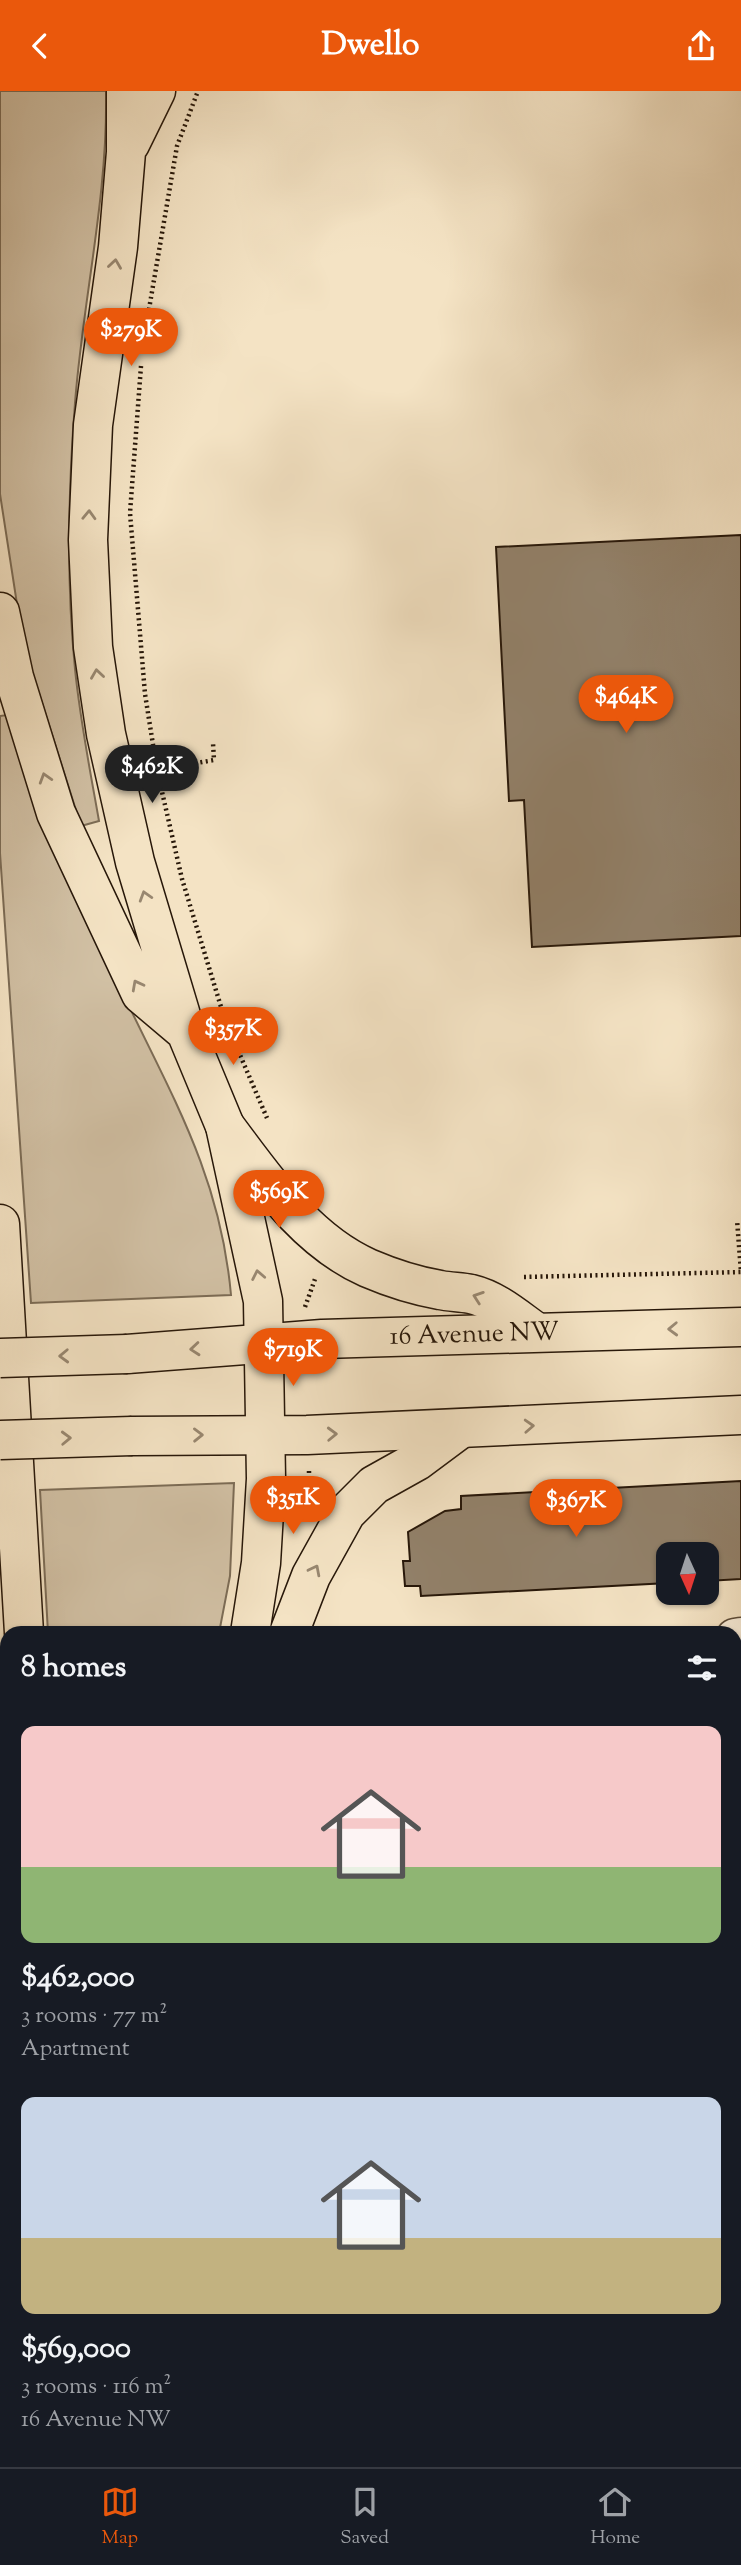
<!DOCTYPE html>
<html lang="en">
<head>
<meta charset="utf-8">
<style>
	body { margin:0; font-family:"Sorts Mill Goudy",serif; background:#242831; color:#f1f3f6; height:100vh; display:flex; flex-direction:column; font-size:26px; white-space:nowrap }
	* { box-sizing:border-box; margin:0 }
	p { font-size:23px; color:#9ea1a6 }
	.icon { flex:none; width:38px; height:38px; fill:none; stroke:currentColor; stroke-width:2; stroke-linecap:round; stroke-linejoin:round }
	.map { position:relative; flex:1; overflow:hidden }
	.details { position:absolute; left:0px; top:1535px; width:742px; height:842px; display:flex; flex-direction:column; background:#171b24; border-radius:21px 21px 0 0; box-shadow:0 2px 5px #0004 }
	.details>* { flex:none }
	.needle { width:46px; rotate:177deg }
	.fabs { position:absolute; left:656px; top:1451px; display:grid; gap:14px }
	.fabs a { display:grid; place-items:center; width:63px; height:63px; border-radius:14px; background:#171b24; box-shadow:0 2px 5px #0004; font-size:35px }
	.price { position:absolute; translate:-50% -60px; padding:0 16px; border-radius:24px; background:#ea580c; color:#fff; font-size:23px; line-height:46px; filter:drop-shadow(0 2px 4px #0008) }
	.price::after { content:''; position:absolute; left:50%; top:42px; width:21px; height:16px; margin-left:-10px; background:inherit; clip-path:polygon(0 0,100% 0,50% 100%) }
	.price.active { background:#222; color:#fff }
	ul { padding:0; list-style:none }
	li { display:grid; align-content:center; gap:14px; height:371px; padding:0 21px }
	li span { display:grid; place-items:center; height:217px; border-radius:14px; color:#555 }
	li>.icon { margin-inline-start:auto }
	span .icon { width:126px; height:126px; fill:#fffc; stroke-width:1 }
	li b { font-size:30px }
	h2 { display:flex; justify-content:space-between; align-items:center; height:84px; padding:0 21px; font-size:30px }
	header { display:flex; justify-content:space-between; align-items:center; height:91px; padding:0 21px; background:#ea580c; color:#fff; font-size:32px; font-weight:700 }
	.tab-bar { display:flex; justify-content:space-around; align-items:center; height:98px; border-top:2px solid #363941; background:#171b24; font-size:19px; color:#9ea1a6 }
	.tab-bar a { display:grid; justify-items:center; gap:4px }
	.tab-bar .active { color:#ea580c }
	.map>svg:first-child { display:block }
</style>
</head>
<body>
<header><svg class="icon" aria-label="back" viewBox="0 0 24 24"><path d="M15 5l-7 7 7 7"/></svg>Dwello<svg class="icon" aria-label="share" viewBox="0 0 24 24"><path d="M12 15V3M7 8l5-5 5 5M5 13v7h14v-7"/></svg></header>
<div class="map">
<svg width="741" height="2376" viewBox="0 0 741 2376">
	<rect width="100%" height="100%" fill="#f4e3c4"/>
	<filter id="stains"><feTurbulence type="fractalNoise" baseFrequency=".00286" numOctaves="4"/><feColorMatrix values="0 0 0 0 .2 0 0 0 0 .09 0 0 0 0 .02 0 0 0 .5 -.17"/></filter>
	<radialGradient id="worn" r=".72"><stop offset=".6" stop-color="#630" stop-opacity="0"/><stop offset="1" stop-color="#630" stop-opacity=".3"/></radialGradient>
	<!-- green -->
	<path fill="#d1c0a4" stroke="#7c6c56" stroke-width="2" d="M 0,0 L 106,0 C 108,106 83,207 75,312 C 68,401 66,489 75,578 C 80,629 90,679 99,730 L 81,735 L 23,552 L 0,403 Z
		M 7,624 C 44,712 77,804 117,890 C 168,999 220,1080 231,1204 L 31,1212 L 0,762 L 0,625 Z
		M 234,1392 L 230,1485 L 219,1542 L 48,1542 L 40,1399 Z"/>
	<!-- building -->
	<path fill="#92816a" stroke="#271709" stroke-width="2" d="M 741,444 L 741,845 L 532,856 L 524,709 L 509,710 L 496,456 Z
		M 741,1390 L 741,1488 L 707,1490 L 707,1463 L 668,1463 L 668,1492 L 421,1505 L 420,1495 L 405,1495 L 403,1470 L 410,1470 L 408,1441 L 445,1420 L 461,1418 L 461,1405 Z
		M 741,1607 L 741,1694 L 738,1694 L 735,1608 Z
		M 735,1874 L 741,1874 L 741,1951 L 735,1951 Z
		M 735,1997 L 741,1997 L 741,2031 L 735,2031 Z
		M 741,2147 L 741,2208 L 735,2208 L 735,2148 Z"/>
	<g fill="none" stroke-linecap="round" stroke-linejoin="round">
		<defs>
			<path id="minor" d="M 735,1547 L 741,1546
				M 735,1797 L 741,1796
				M 735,2051 L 741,2051
				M 735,2301 L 741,2300
				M 227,2370 L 227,2376"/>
			<path id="major" d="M 126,0 L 126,61 L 118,156 L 93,334 L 88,449 L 93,556 L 106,643 L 135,771 L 186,941 L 225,1035 L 263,1210 L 266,1388 L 261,1472 L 250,1542
				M 130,53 L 156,0
				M 0,521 L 14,586 L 56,722 L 141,903 L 186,941
				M 0,1133 L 24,1542
				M 0,2170 L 7,2304
				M 10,2370 L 11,2376
				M 71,2370 L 72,2376
				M 114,2376 L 114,2370"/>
			<g id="highway">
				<path d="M 225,1035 C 265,1088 305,1149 368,1177 C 389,1186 417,1195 440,1199 C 450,1201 461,1201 471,1203 C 496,1209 516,1227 536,1241"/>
				<path id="s1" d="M 127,1263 L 322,1248 L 741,1236"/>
				<path d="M 132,1345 L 307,1344 L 741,1324"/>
				<path d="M 289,1542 L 311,1485 L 346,1422 L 374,1394 L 417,1370 L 460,1338"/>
			</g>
		</defs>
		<!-- minor casing -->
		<use href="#minor" stroke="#5a4a38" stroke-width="41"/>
		<!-- major casing -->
		<use href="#major" stroke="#271709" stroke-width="41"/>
		<!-- highway casing -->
		<use href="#highway" stroke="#271709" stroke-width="41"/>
		<!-- path -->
		<path stroke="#271709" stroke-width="4.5" stroke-dasharray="2 3.5" stroke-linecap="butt" d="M 148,224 L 177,55 L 198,0
			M 141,275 L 130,422 L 145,603 L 157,679 L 182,788 L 225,929 L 267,1027
			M 157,679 L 214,669 L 213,652
			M 524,1186 L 741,1181 L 737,1129
			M 305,1216 L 315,1188
			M 309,1380 L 309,1388 L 319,1399
			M 163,2376 L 163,2370"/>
		<!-- minor -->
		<use href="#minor" stroke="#f8edd9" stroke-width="38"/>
		<!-- major -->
		<use href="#major" stroke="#f4e3c4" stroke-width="38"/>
		<!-- highway -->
		<use href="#highway" stroke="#f4e3c4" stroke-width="38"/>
		<defs>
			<path id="highway-bridge" d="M 0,1267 L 127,1263
				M 0,1349 L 132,1345"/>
		</defs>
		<!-- highway-bridge casing -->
		<use href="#highway-bridge" stroke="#271709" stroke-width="41" stroke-linecap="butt"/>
		<!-- highway-bridge -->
		<use href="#highway-bridge" stroke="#f4e3c4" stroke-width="38"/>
	</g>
	<!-- one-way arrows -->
	<defs><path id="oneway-chevron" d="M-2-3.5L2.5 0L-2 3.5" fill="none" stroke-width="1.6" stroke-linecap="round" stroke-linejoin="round" transform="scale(1.75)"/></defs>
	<g stroke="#988770">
		<use href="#oneway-chevron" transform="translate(115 173) rotate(-82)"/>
		<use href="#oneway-chevron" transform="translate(89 424) rotate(-88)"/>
		<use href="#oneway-chevron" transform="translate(97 583) rotate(-98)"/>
		<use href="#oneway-chevron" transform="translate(45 687) rotate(-107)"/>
		<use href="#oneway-chevron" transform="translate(145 805) rotate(-107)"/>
		<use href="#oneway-chevron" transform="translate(137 894) rotate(-118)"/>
		<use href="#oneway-chevron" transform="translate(258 1184) rotate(-101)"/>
		<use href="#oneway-chevron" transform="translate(478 1206) rotate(-161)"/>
		<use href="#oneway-chevron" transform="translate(673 1238) rotate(178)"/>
		<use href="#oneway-chevron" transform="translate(195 1258) rotate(175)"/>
		<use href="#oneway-chevron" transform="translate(64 1265) rotate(178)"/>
		<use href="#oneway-chevron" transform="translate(529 1335) rotate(-3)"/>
		<use href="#oneway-chevron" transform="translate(332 1343) rotate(-2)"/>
		<use href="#oneway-chevron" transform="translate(198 1344) rotate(-1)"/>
		<use href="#oneway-chevron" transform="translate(66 1347) rotate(-2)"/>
		<use href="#oneway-chevron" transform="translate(315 1479) rotate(-63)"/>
	</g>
	<g text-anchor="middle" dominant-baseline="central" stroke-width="7" stroke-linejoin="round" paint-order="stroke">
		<!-- street labels -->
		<g font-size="26" fill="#271709" stroke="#f8edd9">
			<text stroke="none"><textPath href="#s1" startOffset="348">16 Avenue NW</textPath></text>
		</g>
	</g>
	<rect width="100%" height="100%" filter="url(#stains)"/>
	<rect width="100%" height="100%" fill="url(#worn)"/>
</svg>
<div class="fabs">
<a><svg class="needle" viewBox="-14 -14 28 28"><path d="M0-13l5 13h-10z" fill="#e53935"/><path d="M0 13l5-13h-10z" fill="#9ea1a6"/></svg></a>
</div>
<b class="price" style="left:131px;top:277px">$279K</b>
<b class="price" style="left:626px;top:644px">$464K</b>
<b class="price active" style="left:152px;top:714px">$462K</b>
<b class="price" style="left:233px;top:976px">$357K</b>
<b class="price" style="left:279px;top:1139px">$569K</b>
<b class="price" style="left:293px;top:1297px">$719K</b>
<b class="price" style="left:293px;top:1445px">$351K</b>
<b class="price" style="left:576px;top:1448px">$367K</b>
<section class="details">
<h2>8 homes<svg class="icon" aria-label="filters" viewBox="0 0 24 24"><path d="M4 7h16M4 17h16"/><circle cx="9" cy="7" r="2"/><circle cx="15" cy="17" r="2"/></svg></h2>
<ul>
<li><span style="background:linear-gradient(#f6c9c9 65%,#8fb573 0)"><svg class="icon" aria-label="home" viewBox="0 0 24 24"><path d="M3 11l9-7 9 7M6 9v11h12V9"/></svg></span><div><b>$462,000</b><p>3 rooms · 77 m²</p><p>Apartment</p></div></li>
<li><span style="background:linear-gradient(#c9d6e8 65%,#c2b280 0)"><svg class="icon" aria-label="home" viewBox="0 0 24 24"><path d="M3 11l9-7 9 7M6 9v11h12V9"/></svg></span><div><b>$569,000</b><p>3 rooms · 116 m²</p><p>16 Avenue NW</p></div></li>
</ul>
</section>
</div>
<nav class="tab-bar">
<a class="active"><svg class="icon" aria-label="map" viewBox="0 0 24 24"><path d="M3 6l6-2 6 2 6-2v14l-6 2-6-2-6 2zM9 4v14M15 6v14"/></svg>Map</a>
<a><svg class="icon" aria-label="saved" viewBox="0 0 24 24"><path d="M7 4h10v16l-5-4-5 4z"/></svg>Saved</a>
<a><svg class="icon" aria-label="home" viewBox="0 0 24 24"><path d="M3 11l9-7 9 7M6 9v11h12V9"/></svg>Home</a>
</nav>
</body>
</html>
